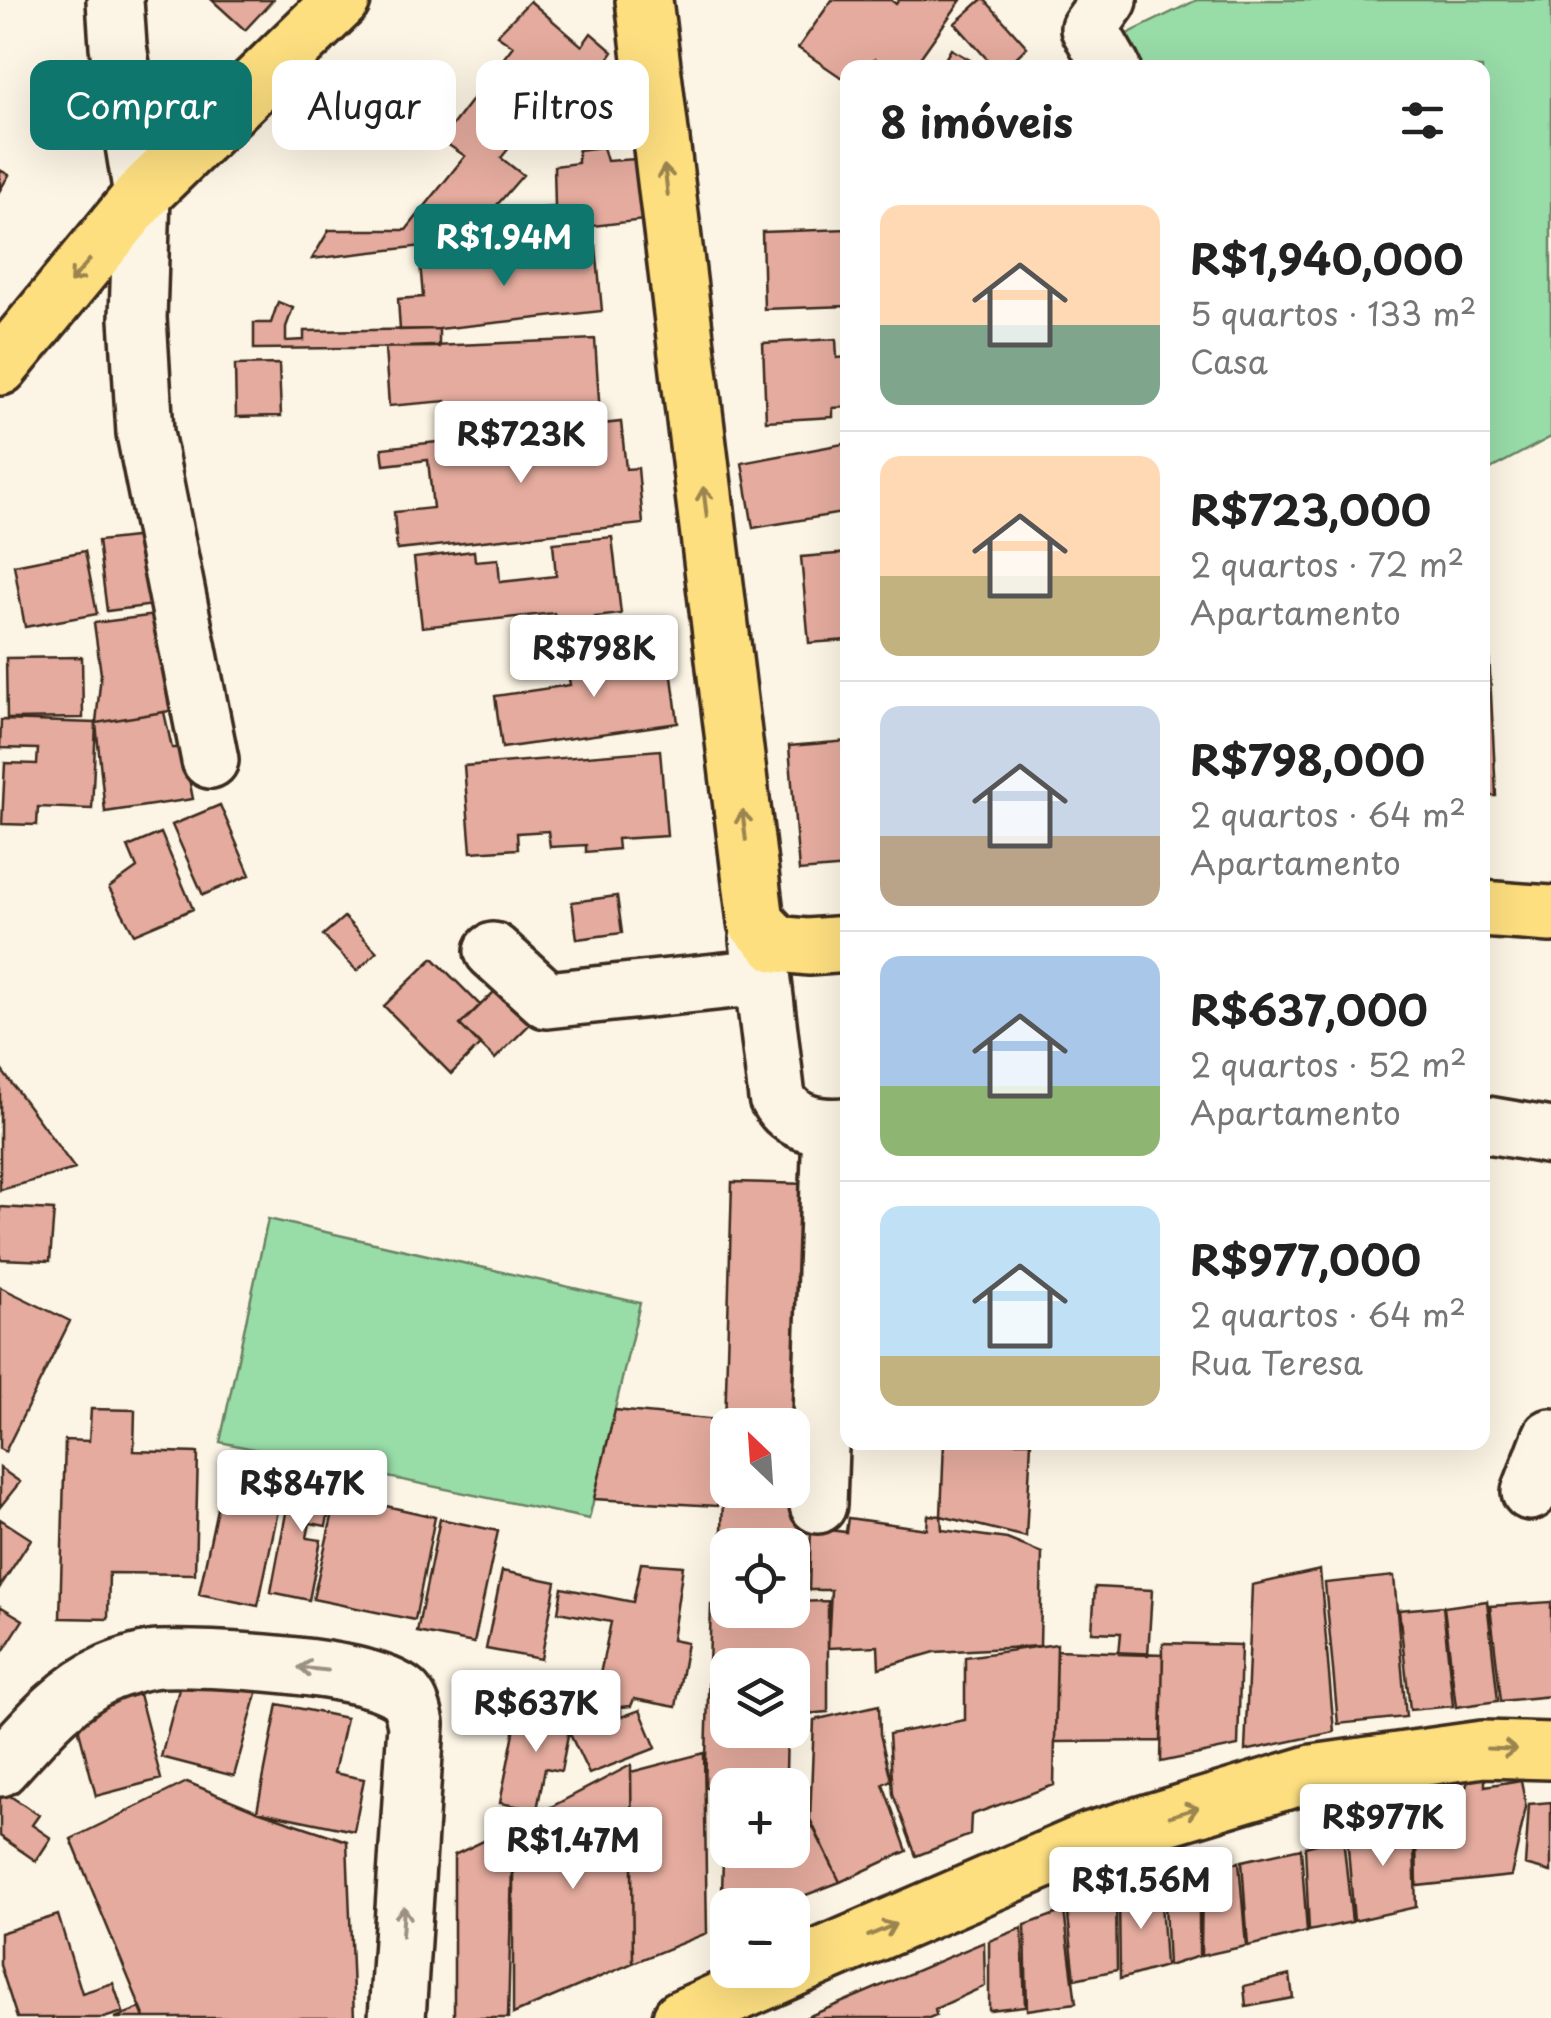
<!DOCTYPE html>
<html lang="pt">
<head>
<meta charset="utf-8">
<style>
	body { margin:0; font-family:"Playpen Sans",sans-serif; background:#f2f2f2; color:#222; height:100vh; display:flex; flex-direction:column; font-size:38px; white-space:nowrap }
	* { box-sizing:border-box; margin:0 }
	p { font-size:32px; color:#767676 }
	.icon { flex:none; width:55px; height:55px; fill:none; stroke:currentColor; stroke-width:2; stroke-linecap:round; stroke-linejoin:round }
	.map { position:relative; flex:1; overflow:hidden }
	.side { position:absolute; left:840px; top:60px; width:650px; height:1390px; display:flex; flex-direction:column; background:#fff; border-radius:20px; box-shadow:0 10px 40px #0002 }
	.side>* { flex:none }
	.banner { position:absolute; left:30px; top:60px; width:660px; height:90px; display:flex; gap:20px }
	.needle { width:65px; rotate:335deg }
	.controls { position:absolute; left:710px; top:1408px; display:grid; gap:20px }
	.controls a { display:grid; place-items:center; width:100px; height:100px; border-radius:20px; background:#fff; box-shadow:0 10px 40px #0002; font-size:50px }
	.price { position:absolute; translate:-50% -85px; padding:0 22px; border-radius:10px; background:#fff; color:#222; font-size:32px; line-height:65px; filter:drop-shadow(0 2px 5px #0008) }
	.price::after { content:''; position:absolute; left:50%; top:60px; width:30px; height:22px; margin-left:-15px; background:inherit; clip-path:polygon(0 0,100% 0,50% 100%) }
	.price.on { background:#0f766e; color:#fff }
	ul { padding:0; list-style:none }
	li { display:flex; align-items:center; gap:30px; height:250px; padding:0 40px }
	li+li { border-top:2px solid #e0e0e0 }
	li span { display:grid; place-items:center; flex:none; width:280px; height:200px; border-radius:20px; color:#555 }
	li>.icon { margin-inline-start:auto }
	span .icon { width:120px; height:120px; fill:#fffc; stroke-width:1 }
	li b { font-size:42px }
	h2 { display:flex; justify-content:space-between; align-items:center; height:120px; padding:0 40px; font-size:42px }
	.tag { padding:0 35px; border-radius:20px; background:#fff; box-shadow:0 10px 40px #0002; font-size:35px; line-height:90px }
	.tag.on { background:#0f766e; color:#fff }
	.map>svg:first-child { display:block }
</style>
</head>
<body>
<div class="map">
<svg width="1551" height="2018" viewBox="0 0 1551 2018">
	<rect width="100%" height="100%" fill="#fcf5e5"/>
	<filter id="ink" filterUnits="userSpaceOnUse"><feTurbulence type="fractalNoise" baseFrequency=".01" numOctaves="2"/><feDisplacementMap in="SourceGraphic" scale="20" xChannelSelector="R" yChannelSelector="G"/><feConvolveMatrix kernelMatrix="1 2 1 2 8 2 1 2 1" color-interpolation-filters="sRGB"/></filter>
	<g filter="url(#ink)">
		<!-- green -->
		<path fill="#98dca8" stroke="#6a8363" stroke-width="2.5" d="M 1197,0 L 1551,0 L 1551,437 L 1483,473 L 1482,68 L 1057,68 Z
			M 268,1219 L 640,1303 L 589,1519 L 220,1442 Z"/>
		<!-- building -->
		<path fill="#e4ab9e" stroke="#3b2a1e" stroke-width="2.5" fill-rule="evenodd" d="M 212,0 L 273,0 L 245,30 Z
			M 832,0 L 891,0 L 896,4 L 899,0 L 961,0 L 913,68 L 888,68 L 875,59 L 869,68 L 848,68 L 848,82 L 798,48 Z
			M 981,0 L 985,0 L 1027,47 L 1005,68 L 995,68 L 955,23 Z
			M 530,1 L 582,46 L 591,33 L 613,52 L 584,94 L 550,97 L 501,158 L 523,175 L 490,213 L 555,207 L 554,166 L 578,163 L 578,150 L 603,147 L 607,161 L 636,159 L 644,220 L 312,259 L 329,230 L 406,230 L 465,156 L 441,140 L 513,46 L 497,35 Z
			M 951,49 L 984,68 L 940,68 Z
			M 0,170 L 9,175 L 0,190 Z
			M 848,229 L 848,306 L 764,309 L 762,232 Z
			M 596,246 L 602,311 L 439,329 L 400,330 L 398,299 L 423,297 L 420,262 Z
			M 278,302 L 293,308 L 286,327 L 286,341 L 304,340 L 304,331 L 439,329 L 439,347 L 254,349 L 254,323 L 271,323 Z
			M 595,339 L 600,415 L 448,428 L 446,401 L 389,406 L 385,348 Z
			M 836,339 L 837,358 L 848,357 L 848,407 L 833,408 L 833,417 L 766,421 L 763,343 Z
			M 279,364 L 281,416 L 236,417 L 235,365 Z
			M 621,422 L 626,469 L 638,468 L 643,524 L 397,550 L 394,512 L 433,508 L 428,460 L 384,465 L 382,448 Z
			M 848,443 L 848,512 L 753,528 L 742,463 Z
			M 153,535 L 162,604 L 107,611 L 98,541 Z
			M 612,537 L 621,614 L 595,617 L 596,627 L 557,631 L 554,613 L 422,627 L 414,558 L 474,551 L 475,561 L 498,559 L 500,582 L 556,576 L 553,543 Z
			M 85,551 L 97,614 L 25,627 L 14,565 Z
			M 848,553 L 848,640 L 809,643 L 801,557 Z
			M 156,615 L 170,711 L 96,723 L 101,674 L 94,623 Z
			M 1482,633 L 1488,633 L 1496,796 L 1482,796 Z
			M 668,646 L 678,723 L 502,748 L 495,696 L 570,685 L 566,660 Z
			M 82,657 L 83,718 L 7,719 L 6,658 Z
			M 164,712 L 172,748 L 183,748 L 193,799 L 105,812 L 96,723 Z
			M 1,720 L 96,723 L 92,809 L 38,807 L 37,825 L 2,824 L 5,763 L 37,764 L 38,749 L 0,748 Z
			M 848,741 L 848,867 L 799,871 L 789,746 Z
			M 660,750 L 667,836 L 617,839 L 618,849 L 586,852 L 586,845 L 550,847 L 548,831 L 517,833 L 518,849 L 471,852 L 464,766 Z
			M 220,805 L 250,875 L 203,895 L 172,825 Z
			M 161,833 L 193,909 L 134,934 L 109,888 L 137,868 L 128,847 Z
			M 617,896 L 622,933 L 577,939 L 572,902 Z
			M 344,917 L 377,952 L 357,971 L 323,935 Z
			M 433,958 L 480,1005 L 460,1025 L 480,1045 L 451,1074 L 384,1006 Z
			M 497,989 L 531,1023 L 495,1059 L 460,1025 Z
			M 0,1068 L 75,1169 L 0,1190 Z
			M 732,1182 L 810,1184 L 798,1567 L 792,1567 L 792,1545 L 728,1545 L 728,1565 L 721,1565 ZM 728,1425 L 792,1425 L 792,1490 L 728,1490 Z
			M 0,1207 L 54,1210 L 50,1261 L 0,1259 Z
			M 0,1287 L 70,1321 L 5,1452 L 0,1449 Z
			M 91,1409 L 135,1410 L 134,1451 L 198,1453 L 195,1574 L 109,1573 L 108,1619 L 60,1618 L 65,1440 L 89,1441 Z
			M 615,1410 L 730,1421 L 717,1506 L 594,1499 Z
			M 944,1442 L 1031,1442 L 1026,1537 L 941,1516 Z
			M 0,1468 L 20,1482 L 0,1507 Z
			M 294,1471 L 335,1479 L 326,1526 L 310,1523 L 307,1538 L 321,1540 L 309,1600 L 271,1592 Z
			M 223,1480 L 282,1492 L 258,1606 L 199,1594 Z
			M 337,1495 L 435,1517 L 415,1620 L 313,1599 Z
			M 928,1515 L 941,1516 L 942,1530 L 1007,1539 L 1042,1553 L 1040,1646 L 935,1652 L 879,1668 L 878,1646 L 828,1648 L 831,1590 L 809,1590 L 811,1528 L 846,1532 L 848,1518 L 927,1529 Z
			M 0,1519 L 31,1539 L 0,1587 Z
			M 440,1519 L 498,1531 L 474,1643 L 417,1632 Z
			M 641,1563 L 683,1566 L 672,1640 L 687,1643 L 676,1707 L 634,1699 L 631,1706 L 621,1707 L 621,1717 L 640,1710 L 656,1748 L 589,1774 L 570,1734 L 578,1695 L 595,1698 L 611,1622 L 558,1612 L 562,1588 L 633,1602 Z
			M 1320,1570 L 1334,1732 L 1245,1751 L 1252,1585 Z
			M 502,1571 L 556,1582 L 541,1659 L 486,1649 Z
			M 1394,1576 L 1406,1717 L 1338,1724 L 1325,1583 Z
			M 1095,1587 L 1152,1590 L 1148,1655 L 1119,1654 L 1121,1633 L 1092,1632 Z
			M 828,1601 L 828,1712 L 792,1715 L 792,1665 L 728,1665 L 728,1730 L 787,1730 L 786,1772 L 840,1882 L 780,1905 L 728,1905 L 728,1925 L 721,1928 L 725,1787 L 705,1787 L 711,1605 L 728,1605 L 728,1610 L 792,1610 L 792,1602 ZM 728,1785 L 792,1785 L 792,1850 L 728,1850 Z
			M 1487,1601 L 1498,1701 L 1456,1707 L 1444,1607 Z
			M 1551,1602 L 1551,1696 L 1501,1701 L 1490,1606 Z
			M 0,1606 L 23,1620 L 0,1656 Z
			M 1443,1606 L 1453,1706 L 1410,1710 L 1399,1610 Z
			M 1163,1643 L 1241,1645 L 1238,1746 L 1161,1762 Z
			M 1057,1644 L 1054,1785 L 971,1815 L 970,1835 L 916,1856 L 893,1794 L 889,1734 L 965,1720 L 965,1657 Z
			M 1057,1650 L 1163,1654 L 1161,1741 L 1055,1742 Z
			M 184,1670 L 258,1690 L 234,1776 L 161,1757 Z
			M 139,1694 L 161,1779 L 96,1796 L 74,1711 Z
			M 540,1703 L 573,1709 L 561,1771 L 545,1768 L 537,1810 L 500,1803 L 516,1722 L 535,1725 Z
			M 278,1704 L 346,1718 L 334,1773 L 364,1779 L 354,1831 L 257,1811 Z
			M 879,1705 L 880,1734 L 891,1780 L 883,1784 L 907,1851 L 840,1882 L 810,1819 L 814,1720 Z
			M 704,1753 L 707,1933 L 633,1963 L 631,1772 Z
			M 631,1765 L 633,1963 L 513,2014 L 513,1827 Z
			M 1485,1778 L 1485,1786 L 1521,1780 L 1526,1807 L 1511,1876 L 1417,1886 L 1415,1792 L 1466,1787 L 1468,1781 Z
			M 187,1782 L 257,1811 L 347,1841 L 354,2018 L 145,2018 L 71,1839 Z
			M 4,1792 L 39,1815 L 32,1825 L 51,1838 L 36,1861 L 0,1836 L 0,1799 Z
			M 1551,1802 L 1551,1872 L 1525,1865 L 1529,1804 Z
			M 1413,1816 L 1416,1907 L 1354,1921 L 1347,1836 Z
			M 513,1827 L 508,2018 L 454,2018 L 454,1855 Z
			M 1343,1837 L 1352,1922 L 1309,1931 L 1305,1847 Z
			M 1301,1848 L 1307,1932 L 1248,1946 L 1242,1861 Z
			M 1239,1862 L 1246,1946 L 1201,1956 L 1202,1873 Z
			M 1199,1874 L 1199,1956 L 1168,1966 L 1164,1884 Z
			M 1160,1885 L 1165,1966 L 1120,1979 L 1119,1895 Z
			M 1116,1897 L 1117,1970 L 1075,1979 L 1067,1907 Z
			M 1064,1911 L 1076,2003 L 1027,2010 L 1025,1925 Z
			M 58,1915 L 82,1993 L 113,1983 L 123,2012 L 104,2018 L 17,2018 L 0,1965 L 0,1933 Z
			M 1022,1928 L 1025,2006 L 989,2010 L 989,1941 Z
			M 984,1942 L 985,1986 L 935,2009 L 936,2015 L 929,2018 L 805,2018 Z
			M 1290,1975 L 1293,1998 L 1246,2007 L 1244,1986 Z
			M 140,2008 L 144,2018 L 115,2018 Z"/>
		<g fill="none" stroke-linecap="round" stroke-linejoin="round">
			<defs>
				<path id="minor" d="M 115,0 L 118,46 L 142,195 L 138,318 L 145,433 L 210,760
					M 1109,0 L 1089,28 L 1112,68
					M 758,939 L 777,1098 C 792,1125 818,1128 848,1126
					M 493,951 L 547,1000 L 762,977
					M 1482,1124 L 1551,1136
					M 1530,1492 L 1551,1437
					M 818,1505 L 831,1127
					M 0,1768 C 31,1734 65,1692 108,1673 C 123,1667 144,1660 159,1659 C 204,1657 377,1665 405,1696 C 412,1704 414,1715 416,1724 L 397,2018"/>
				<path id="major" d="M 644,0 L 756,922 L 777,944 L 808,947 L 848,944
					M 0,367 L 142,195 L 342,0
					M 1482,909 L 1551,914
					M 792,1969 L 1091,1840 L 1313,1773 L 1483,1749 L 1551,1751
					M 681,2018 L 790,1970"/>
			</defs>
			<!-- minor casing -->
			<use href="#minor" stroke="#3b2a1e" stroke-width="62"/>
			<!-- major casing -->
			<use href="#major" stroke="#3b2a1e" stroke-width="62"/>
			<!-- minor -->
			<use href="#minor" stroke="#fcf5e5" stroke-width="55"/>
			<!-- major -->
			<use href="#major" stroke="#fddf80" stroke-width="55"/>
		</g>
		<!-- one-way arrows -->
		<defs><path id="oneway-shaft" d="M-6 0H5M1.5-3L5.5 0L1.5 3" fill="none" stroke-width="1.6" stroke-linecap="round" stroke-linejoin="round" transform="scale(2.5)"/></defs>
		<g stroke="#9c844f">
			<use href="#oneway-shaft" transform="translate(666 180) rotate(-97)"/>
			<use href="#oneway-shaft" transform="translate(80 271) rotate(130)"/>
			<use href="#oneway-shaft" transform="translate(705 502) rotate(-97)"/>
			<use href="#oneway-shaft" transform="translate(744 825) rotate(-97)"/>
			<use href="#oneway-shaft" transform="translate(1502 1749) rotate(2)"/>
			<use href="#oneway-shaft" transform="translate(1184 1812) rotate(-17)"/>
			<use href="#oneway-shaft" transform="translate(882 1930) rotate(-23)"/>
		</g>
		<g stroke="#9c9082">
			<use href="#oneway-shaft" transform="translate(313 1669) rotate(-174)"/>
			<use href="#oneway-shaft" transform="translate(403 1921) rotate(-86)"/>
		</g>
	</g>
</svg>
<div class="controls">
<a><svg class="needle" viewBox="-14 -14 28 28"><path d="M0-13l5 13h-10z" fill="#e53935"/><path d="M0 13l5-13h-10z" fill="#767676"/></svg></a>
<a><svg class="icon" aria-label="locate" viewBox="0 0 24 24"><circle cx="12" cy="12" r="6"/><path d="M12 2v4M12 18v4M2 12h4M18 12h4"/></svg></a>
<a><svg class="icon" aria-label="layers" viewBox="0 0 24 24"><path d="M12 4l9 5-9 5-9-5zM3 14l9 5 9-5"/></svg></a>
<a>+</a>
<a>−</a>
</div>
<b class="price on" style="left:504px;top:289px">R$1.94M</b>
<b class="price" style="left:521px;top:486px">R$723K</b>
<b class="price" style="left:594px;top:700px">R$798K</b>
<b class="price" style="left:302px;top:1535px">R$847K</b>
<b class="price" style="left:536px;top:1755px">R$637K</b>
<b class="price" style="left:1383px;top:1869px">R$977K</b>
<b class="price" style="left:573px;top:1892px">R$1.47M</b>
<b class="price" style="left:1141px;top:1932px">R$1.56M</b>
<div class="banner">
<a class="tag on">Comprar</a>
<a class="tag">Alugar</a>
<a class="tag">Filtros</a>
</div>
<section class="side">
<h2>8 imóveis<svg class="icon" aria-label="filters" viewBox="0 0 24 24"><path d="M4 7h16M4 17h16"/><circle cx="9" cy="7" r="2"/><circle cx="15" cy="17" r="2"/></svg></h2>
<ul>
<li><span style="background:linear-gradient(#ffd9b3 60%,#7fa58c 0)"><svg class="icon" aria-label="home" viewBox="0 0 24 24"><path d="M3 11l9-7 9 7M6 9v11h12V9"/></svg></span><div><b>R$1,940,000</b><p>5 quartos · 133 m²</p><p>Casa</p></div></li>
<li><span style="background:linear-gradient(#ffd9b3 60%,#c2b280 0)"><svg class="icon" aria-label="home" viewBox="0 0 24 24"><path d="M3 11l9-7 9 7M6 9v11h12V9"/></svg></span><div><b>R$723,000</b><p>2 quartos · 72 m²</p><p>Apartamento</p></div></li>
<li><span style="background:linear-gradient(#c9d6e8 65%,#b9a48a 0)"><svg class="icon" aria-label="home" viewBox="0 0 24 24"><path d="M3 11l9-7 9 7M6 9v11h12V9"/></svg></span><div><b>R$798,000</b><p>2 quartos · 64 m²</p><p>Apartamento</p></div></li>
<li><span style="background:linear-gradient(#a9c7e8 65%,#8fb573 0)"><svg class="icon" aria-label="home" viewBox="0 0 24 24"><path d="M3 11l9-7 9 7M6 9v11h12V9"/></svg></span><div><b>R$637,000</b><p>2 quartos · 52 m²</p><p>Apartamento</p></div></li>
<li><span style="background:linear-gradient(#bfe0f5 75%,#c2b280 0)"><svg class="icon" aria-label="home" viewBox="0 0 24 24"><path d="M3 11l9-7 9 7M6 9v11h12V9"/></svg></span><div><b>R$977,000</b><p>2 quartos · 64 m²</p><p>Rua Teresa</p></div></li>
</ul>
</section>
</div>
</body>
</html>
